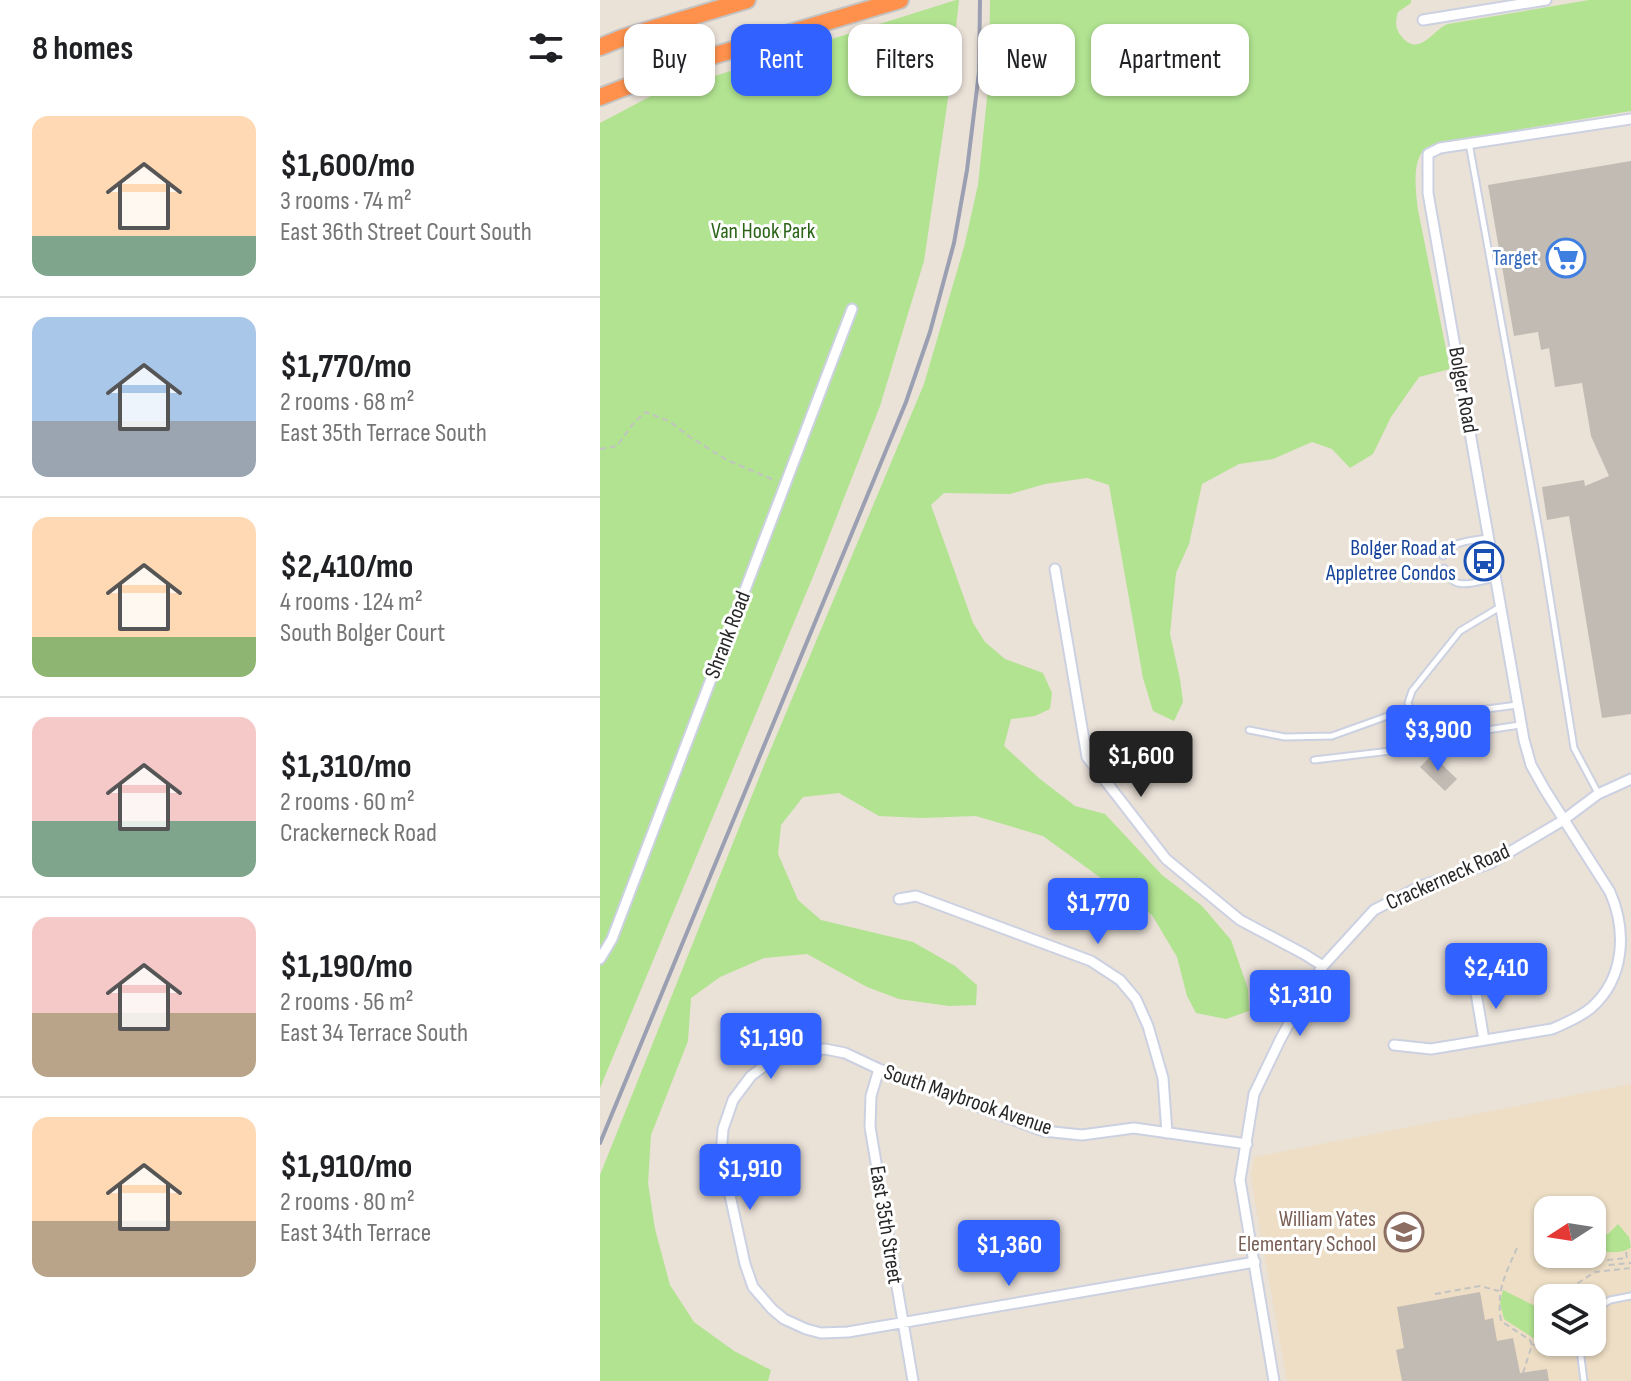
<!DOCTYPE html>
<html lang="en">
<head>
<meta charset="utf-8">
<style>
	body { margin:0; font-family:"Sofia Sans Condensed",sans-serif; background:#f6f6f6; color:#202124; height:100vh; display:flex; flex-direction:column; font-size:30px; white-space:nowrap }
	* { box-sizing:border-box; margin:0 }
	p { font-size:26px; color:#757577 }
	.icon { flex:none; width:44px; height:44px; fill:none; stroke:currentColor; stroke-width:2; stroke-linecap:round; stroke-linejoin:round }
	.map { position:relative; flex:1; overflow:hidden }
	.sheet { display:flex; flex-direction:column; background:#fff; width:600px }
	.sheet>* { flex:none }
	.guide { position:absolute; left:24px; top:24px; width:760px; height:72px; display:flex; gap:16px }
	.needle { width:52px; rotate:258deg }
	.controls { position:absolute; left:934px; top:1196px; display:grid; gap:16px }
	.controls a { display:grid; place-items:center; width:72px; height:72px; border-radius:16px; background:#fff; box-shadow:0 2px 6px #0004; font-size:40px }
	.price { position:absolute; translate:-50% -68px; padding:0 18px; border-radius:8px; background:#3161fe; color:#fff; font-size:26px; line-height:52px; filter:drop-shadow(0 2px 4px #0008) }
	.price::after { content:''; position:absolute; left:50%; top:48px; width:24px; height:18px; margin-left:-12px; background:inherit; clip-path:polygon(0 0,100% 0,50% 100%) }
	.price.current { background:#222; color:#fff }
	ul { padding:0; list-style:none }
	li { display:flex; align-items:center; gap:24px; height:200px; padding:0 32px }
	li+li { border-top:2px solid #e0e0e0 }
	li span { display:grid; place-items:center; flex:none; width:224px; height:160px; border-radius:16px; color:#555 }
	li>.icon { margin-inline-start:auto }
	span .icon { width:96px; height:96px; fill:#fffc; stroke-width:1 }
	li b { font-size:34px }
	h2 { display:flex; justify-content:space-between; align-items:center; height:96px; padding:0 32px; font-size:34px }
	.tag { padding:0 28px; border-radius:16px; background:#fff; box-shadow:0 2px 6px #0004; font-size:28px; line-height:72px }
	.tag.current { background:#3161fe; color:#fff }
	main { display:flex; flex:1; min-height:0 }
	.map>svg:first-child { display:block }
</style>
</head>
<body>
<main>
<section class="sheet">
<h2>8 homes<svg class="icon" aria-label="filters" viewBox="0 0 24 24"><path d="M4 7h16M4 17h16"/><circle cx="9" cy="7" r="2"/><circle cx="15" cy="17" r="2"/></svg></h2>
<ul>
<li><span style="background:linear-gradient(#ffd9b3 75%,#7fa58c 0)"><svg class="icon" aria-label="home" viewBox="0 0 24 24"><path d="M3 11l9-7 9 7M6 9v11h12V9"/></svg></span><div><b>$1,600/mo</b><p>3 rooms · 74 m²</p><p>East 36th Street Court South</p></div></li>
<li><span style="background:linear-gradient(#a9c7e8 65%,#9aa5b1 0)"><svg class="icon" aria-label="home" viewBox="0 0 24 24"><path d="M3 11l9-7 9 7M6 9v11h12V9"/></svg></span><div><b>$1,770/mo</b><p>2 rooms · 68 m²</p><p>East 35th Terrace South</p></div></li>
<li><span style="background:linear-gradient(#ffd9b3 75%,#8fb573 0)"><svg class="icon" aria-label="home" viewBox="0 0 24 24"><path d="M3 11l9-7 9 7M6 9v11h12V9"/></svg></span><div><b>$2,410/mo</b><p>4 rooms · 124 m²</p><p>South Bolger Court</p></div></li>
<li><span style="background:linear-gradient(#f6c9c9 65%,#7fa58c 0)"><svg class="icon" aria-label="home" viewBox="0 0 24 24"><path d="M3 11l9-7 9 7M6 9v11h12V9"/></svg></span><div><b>$1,310/mo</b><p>2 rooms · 60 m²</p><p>Crackerneck Road</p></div></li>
<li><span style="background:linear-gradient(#f6c9c9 60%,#b9a48a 0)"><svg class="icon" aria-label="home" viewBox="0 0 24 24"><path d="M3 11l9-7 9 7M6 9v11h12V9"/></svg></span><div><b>$1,190/mo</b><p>2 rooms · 56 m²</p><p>East 34 Terrace South</p></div></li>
<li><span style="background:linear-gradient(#ffd9b3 65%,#b9a48a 0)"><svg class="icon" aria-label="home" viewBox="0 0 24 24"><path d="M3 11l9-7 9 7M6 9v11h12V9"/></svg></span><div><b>$1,910/mo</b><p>2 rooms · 80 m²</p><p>East 34th Terrace</p></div></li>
</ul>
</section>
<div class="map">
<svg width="1031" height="1381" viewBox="0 0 1031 1381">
	<rect width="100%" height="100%" fill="#eae1d7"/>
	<!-- education -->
	<path fill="#eddec5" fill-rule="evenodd" d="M 1031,1084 L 1031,1381 L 687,1381 L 654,1197 L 651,1175 L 654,1157 ZM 948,1210 L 992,1210 L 992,1254 L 948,1254 ZM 948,1298 L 992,1298 L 992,1342 L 948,1342 Z"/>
	<!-- green -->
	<path fill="#b1e391" d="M 356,0 L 359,0 L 349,92 L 324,261 L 280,406 L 217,567 L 0,1088 L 0,123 L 51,96 Z
		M 390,0 L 811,0 L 811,3 L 798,12 C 795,22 795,29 802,37 C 820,58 833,29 848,24 L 989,0 L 1031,0 L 1031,111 L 845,142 C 839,143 832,144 826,148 C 811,159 816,194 818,210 L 850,369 L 819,377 L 791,417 L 773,454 L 750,468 L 732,449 L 712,442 L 673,459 L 639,464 L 602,484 L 589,544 L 576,573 L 570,634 L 580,679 L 583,702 L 574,721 L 553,711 L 543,678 L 509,485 L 487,478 L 445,484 L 410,494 L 344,493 L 331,505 L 373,623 L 385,642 L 405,659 L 443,673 L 452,693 L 450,709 L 435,716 L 411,719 L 404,746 L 440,779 L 475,806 L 505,814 L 562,875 L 602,906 L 631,940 L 648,989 L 649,1011 L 626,1019 L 596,1013 L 587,996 L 577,957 L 552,915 L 443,836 L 376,816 L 322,818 L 279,816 L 239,793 L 203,797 L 181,825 L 178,854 L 198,900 L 221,920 L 313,942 L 355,966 L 377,985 L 376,1005 L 349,1006 L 299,999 L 267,987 L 207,954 L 164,958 L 120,977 L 91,998 L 88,1041 L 51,1135 L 48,1183 L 55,1229 L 70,1285 L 94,1322 L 134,1351 L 171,1370 L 168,1381 L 0,1381 L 0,1175 L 165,763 L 324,384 L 364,247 L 378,185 L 389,79 Z
		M 1018,1224 L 1029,1237 L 1031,1247 C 1023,1255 1004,1251 992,1252 L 992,1235 L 1008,1234 Z
		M 903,1290 L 937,1307 L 938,1341 L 904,1319 L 900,1303 Z"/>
	<!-- building -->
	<path fill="#c2bbb4" d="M 1031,161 L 1031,714 L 1002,718 L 969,516 L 947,520 L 942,487 L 984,480 L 985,486 L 1009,476 L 991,436 L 982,383 L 955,387 L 949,348 L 941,350 L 938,332 L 914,336 L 888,185 Z
		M 832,755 L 857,779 L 845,791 L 820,767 Z
		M 880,1292 L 885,1320 L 893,1318 L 897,1341 L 913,1338 L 920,1373 L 947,1369 L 949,1381 L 802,1381 L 796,1350 L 804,1348 L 797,1307 Z"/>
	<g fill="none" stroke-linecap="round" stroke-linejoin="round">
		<defs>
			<path id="lane" d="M 869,143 L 942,547 L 974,748 L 998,793
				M 843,556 C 849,541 872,541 887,538
				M 844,568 C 852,593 875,582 895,578
				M 900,607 L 860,631 L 812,691 L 808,703 L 810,708 L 816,711 L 872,711 L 917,705
				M 649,730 L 685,737 L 732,736 L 810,708
				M 714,760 L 799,750 L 880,731 L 920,725
				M 992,1311 L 1010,1300 L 1031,1296
				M 979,1342 L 984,1381"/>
			<path id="street" d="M 823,20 L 946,0
				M 455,569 L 487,757 L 566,859 L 640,920 L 704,954 L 723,966
				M 299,899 L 316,896 L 491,961 L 520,980 L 536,999 L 548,1026 L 563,1078 L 567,1133
				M 0,959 L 12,939 L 252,309
				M 875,987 L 884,1040
				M 794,1045 L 831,1049 L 952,1029 C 965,1023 979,1018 991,1008 C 1025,978 1027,931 1010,892 L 945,790 L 931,765 L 924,740 L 828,193 L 828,154 L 840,148 L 1031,119
				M 279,1069 L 271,1096 L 270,1127 L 313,1381
				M 647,1144 L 534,1128 L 482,1135 L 443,1131 L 279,1069 L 245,1053 L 225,1049 L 199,1051 L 171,1061 L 151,1076 L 133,1100 L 123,1129 L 121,1154 L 145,1264 L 153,1287 L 172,1309 L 184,1319 L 206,1329 L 221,1333 L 248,1332 L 655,1262
				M 674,1381 L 640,1180 L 654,1094 L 680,1040 L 705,994 L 723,966 L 774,910 L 821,886 L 891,863 L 962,821 L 998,794 L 1031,779"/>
			<path id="highway" d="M 0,47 L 22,38 L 147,0
				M 0,97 L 82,65 L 300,0"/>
		</defs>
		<!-- lane casing -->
		<use href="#lane" stroke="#ccd1e1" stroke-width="9"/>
		<!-- street casing -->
		<use href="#street" stroke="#ccd1e1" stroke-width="13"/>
		<!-- highway casing -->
		<use href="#highway" stroke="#c3c3c3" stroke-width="20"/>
		<!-- path -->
		<path stroke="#c3c3c3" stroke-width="2" stroke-dasharray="6 4" stroke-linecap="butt" d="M 0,449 L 17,446 L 32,425 L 45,412 L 69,421 L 90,437 L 127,460 L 176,481
			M 917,1248 C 905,1275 896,1291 901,1321 L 930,1340 L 932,1345
			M 1026,1252 L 1027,1258 L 1008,1260 L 1009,1265 L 1031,1263
			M 835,1294 L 880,1286 L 899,1291
			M 965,1298 L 970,1288 L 995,1272 L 1031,1268
			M 923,1373 L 932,1345 L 948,1342"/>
		<!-- lane -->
		<use href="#lane" stroke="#fff" stroke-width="5"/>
		<!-- street -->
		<use href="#street" stroke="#fff" stroke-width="9"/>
		<!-- highway -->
		<use href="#highway" stroke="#ff914d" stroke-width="16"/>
		<!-- rail -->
		<path stroke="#9a9fb2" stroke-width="4" d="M 0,1143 L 306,402 L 330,332 L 354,243 L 367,170 L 379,72 L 380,0"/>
	</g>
	<!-- icons -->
	<defs>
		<symbol id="supermarket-ring" viewBox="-11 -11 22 22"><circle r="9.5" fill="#fff" stroke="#3f7fe0" stroke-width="1.5"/><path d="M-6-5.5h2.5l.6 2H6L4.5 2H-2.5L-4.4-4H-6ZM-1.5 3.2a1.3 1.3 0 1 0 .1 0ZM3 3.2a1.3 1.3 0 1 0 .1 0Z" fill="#3f7fe0"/></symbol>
		<symbol id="bus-ring" viewBox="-11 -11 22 22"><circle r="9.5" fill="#fff" stroke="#1a4fb4" stroke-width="1.5"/><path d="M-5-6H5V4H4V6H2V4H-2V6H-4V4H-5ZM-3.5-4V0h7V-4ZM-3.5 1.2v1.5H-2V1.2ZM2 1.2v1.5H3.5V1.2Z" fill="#1a4fb4"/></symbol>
		<symbol id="school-ring" viewBox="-11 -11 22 22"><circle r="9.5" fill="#fff" stroke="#8d6e63" stroke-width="1.5"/><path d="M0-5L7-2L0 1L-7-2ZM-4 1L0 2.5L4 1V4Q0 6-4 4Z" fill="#8d6e63"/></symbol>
	</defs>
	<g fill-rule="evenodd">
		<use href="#supermarket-ring" x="944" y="236" width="44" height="44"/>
		<use href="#bus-ring" x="862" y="539" width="44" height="44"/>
		<use href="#school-ring" x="782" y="1210" width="44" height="44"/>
	</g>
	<g text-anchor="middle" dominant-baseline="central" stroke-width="6" stroke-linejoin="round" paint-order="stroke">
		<!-- park labels -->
		<g font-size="22" fill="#2b6317" stroke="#fff">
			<text x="163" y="231">Van Hook Park</text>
		</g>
		<!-- shop labels -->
		<g font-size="22" fill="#366cbe" stroke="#fff" text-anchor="end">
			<text x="938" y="258">Target</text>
		</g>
		<!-- street labels -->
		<g font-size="22" fill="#272727" stroke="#fff">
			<text transform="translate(863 390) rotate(80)">Bolger Road</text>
			<text transform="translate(128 635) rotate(-69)">Shrank Road</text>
			<text transform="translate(848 877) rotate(-24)">Crackerneck Road</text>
			<text transform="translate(368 1100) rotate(19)">South Maybrook Avenue</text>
			<text transform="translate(286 1225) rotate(81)">East 35th Street</text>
		</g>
		<!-- transit labels -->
		<g font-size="22" fill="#164399" stroke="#fff" text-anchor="end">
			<text x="856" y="548">Bolger Road at<tspan x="856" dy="25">Appletree Condos</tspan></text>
		</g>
		<!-- education labels -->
		<g font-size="22" fill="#785e54" stroke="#fff" text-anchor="end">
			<text x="776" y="1219">William Yates<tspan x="776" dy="25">Elementary School</tspan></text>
		</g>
	</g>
</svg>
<div class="controls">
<a><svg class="needle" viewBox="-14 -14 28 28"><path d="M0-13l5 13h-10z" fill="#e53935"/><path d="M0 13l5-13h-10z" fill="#757577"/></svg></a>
<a><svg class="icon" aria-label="layers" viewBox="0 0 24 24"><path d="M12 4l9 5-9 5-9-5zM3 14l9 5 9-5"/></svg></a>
</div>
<b class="price" style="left:838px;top:773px">$3,900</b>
<b class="price current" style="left:541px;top:799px">$1,600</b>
<b class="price" style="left:498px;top:946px">$1,770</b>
<b class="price" style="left:896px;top:1011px">$2,410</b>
<b class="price" style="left:700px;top:1038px">$1,310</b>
<b class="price" style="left:171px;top:1081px">$1,190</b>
<b class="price" style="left:150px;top:1212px">$1,910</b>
<b class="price" style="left:409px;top:1288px">$1,360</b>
<div class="guide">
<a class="tag">Buy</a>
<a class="tag current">Rent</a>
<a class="tag">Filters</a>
<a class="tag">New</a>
<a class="tag">Apartment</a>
</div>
</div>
</main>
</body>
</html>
